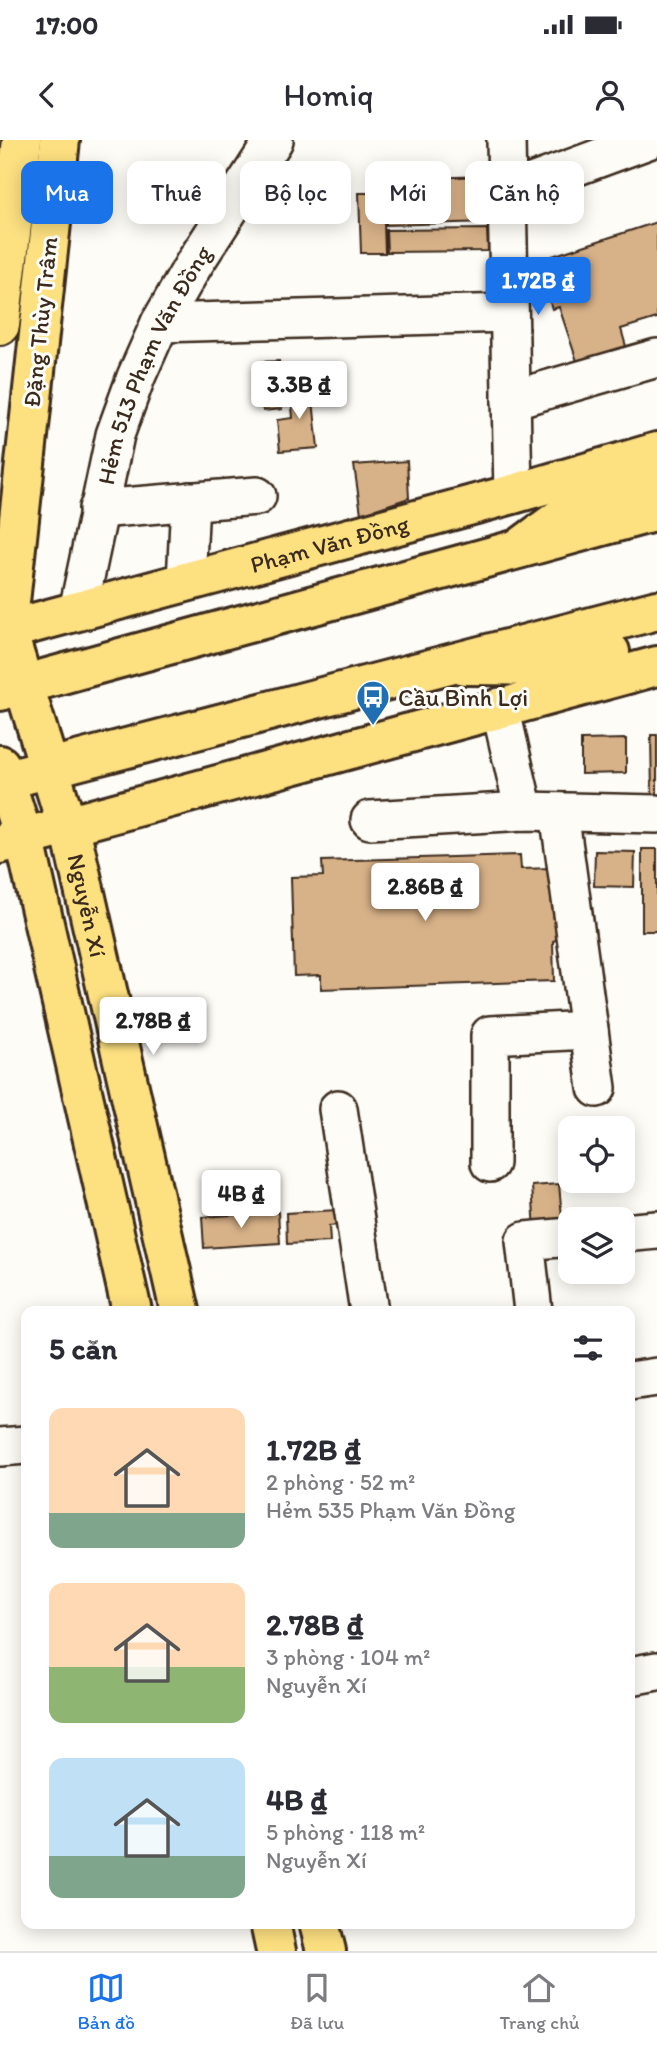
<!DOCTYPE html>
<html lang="vi">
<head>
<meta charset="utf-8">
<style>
	body { margin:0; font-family:Itim,sans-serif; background:#f2f2f3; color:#2b2b33; height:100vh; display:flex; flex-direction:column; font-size:26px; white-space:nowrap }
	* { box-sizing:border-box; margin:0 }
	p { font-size:23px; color:#7c7c81 }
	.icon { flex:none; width:38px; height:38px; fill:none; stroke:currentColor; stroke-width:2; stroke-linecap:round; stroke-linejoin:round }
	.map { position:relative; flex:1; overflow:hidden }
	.panel { position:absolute; left:21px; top:1166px; width:614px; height:623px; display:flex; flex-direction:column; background:#fff; border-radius:14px; box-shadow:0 4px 18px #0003 }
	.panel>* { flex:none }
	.top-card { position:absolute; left:21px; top:21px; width:616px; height:63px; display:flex; gap:14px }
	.fabs { position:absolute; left:558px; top:976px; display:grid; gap:14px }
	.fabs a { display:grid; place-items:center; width:77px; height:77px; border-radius:14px; background:#fff; box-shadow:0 4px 18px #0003; font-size:35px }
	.price { position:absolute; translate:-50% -60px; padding:0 16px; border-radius:7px; background:#fff; color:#222; font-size:23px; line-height:46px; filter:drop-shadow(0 2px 4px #0008) }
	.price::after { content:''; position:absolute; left:50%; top:42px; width:21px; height:16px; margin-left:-10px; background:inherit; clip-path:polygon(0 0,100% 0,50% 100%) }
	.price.active { background:#1a73e8; color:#fff }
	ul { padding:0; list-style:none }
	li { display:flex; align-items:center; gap:21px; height:175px; padding:0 28px }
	li span { display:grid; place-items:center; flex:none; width:196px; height:140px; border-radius:14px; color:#555 }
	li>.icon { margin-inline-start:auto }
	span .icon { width:84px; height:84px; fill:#fffc; stroke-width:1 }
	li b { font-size:30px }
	h2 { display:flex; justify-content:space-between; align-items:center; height:84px; padding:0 28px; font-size:30px }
	.chip { padding:0 24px; border-radius:14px; background:#fff; box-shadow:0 4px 18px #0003; font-size:24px; line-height:63px }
	.chip.active { background:#1a73e8; color:#fff }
	.status { display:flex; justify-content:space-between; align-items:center; height:49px; padding:0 35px; background:#fff; direction:ltr }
	.status svg { height:19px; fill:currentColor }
	header { display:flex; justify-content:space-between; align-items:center; height:91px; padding:0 28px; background:#fff; font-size:32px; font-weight:600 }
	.tabs { display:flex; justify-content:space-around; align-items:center; height:98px; border-top:2px solid #e1e1e2; background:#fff; font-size:19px; color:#7c7c81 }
	.tabs a { display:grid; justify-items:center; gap:4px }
	.tabs .active { color:#1a73e8 }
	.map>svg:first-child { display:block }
</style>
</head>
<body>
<div class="status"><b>17:00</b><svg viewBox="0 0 49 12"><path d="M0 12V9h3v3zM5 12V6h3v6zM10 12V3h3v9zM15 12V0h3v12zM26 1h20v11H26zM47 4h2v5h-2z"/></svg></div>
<header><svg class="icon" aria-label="back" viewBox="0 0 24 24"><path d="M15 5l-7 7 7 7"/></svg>Homiq<svg class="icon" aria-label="person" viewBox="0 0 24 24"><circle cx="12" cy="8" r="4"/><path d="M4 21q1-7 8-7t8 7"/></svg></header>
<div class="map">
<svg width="657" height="1811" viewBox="0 0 657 1811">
	<rect width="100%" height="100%" fill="#fdfcf7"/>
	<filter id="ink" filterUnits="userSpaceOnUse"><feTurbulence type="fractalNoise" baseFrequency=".0143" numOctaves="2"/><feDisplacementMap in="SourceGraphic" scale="14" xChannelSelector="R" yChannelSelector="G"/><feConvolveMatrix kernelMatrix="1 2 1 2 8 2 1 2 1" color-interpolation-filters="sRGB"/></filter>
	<g filter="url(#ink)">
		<!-- building -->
		<path fill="#d7b188" stroke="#3b2a1e" stroke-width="2" d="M 488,36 L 489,82 L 386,85 L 385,62 L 392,62 L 391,39 Z
			M 359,53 L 383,53 L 385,113 L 361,113 Z
			M 657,82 L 657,178 L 621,189 L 630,220 L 600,230 L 594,216 L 577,221 L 559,167 L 552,169 L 537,121 Z
			M 487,89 L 488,111 L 387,112 L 386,90 Z
			M 279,221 L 282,269 L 263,271 L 259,222 Z
			M 311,241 L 318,308 L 280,311 L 277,280 L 293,278 L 290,243 Z
			M 407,321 L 409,358 L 361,374 L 354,325 Z
			M 651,595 L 657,595 L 657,657 L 652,657 Z
			M 626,599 L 626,633 L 581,634 L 581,600 Z
			M 642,709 L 657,709 L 657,791 L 642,791 Z
			M 595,711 L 635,712 L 634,747 L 594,746 Z
			M 520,715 L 521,729 L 553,728 L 556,800 L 553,801 L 554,841 L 321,849 L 321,835 L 294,836 L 291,737 L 323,736 L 322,721 Z
			M 559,1044 L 563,1088 L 535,1090 L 532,1046 Z
			M 337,1070 L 338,1085 L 329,1086 L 330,1102 L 287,1104 L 286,1073 Z
			M 278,1072 L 280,1103 L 204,1108 L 202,1077 Z
			M 26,1219 L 26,1264 L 23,1220 Z"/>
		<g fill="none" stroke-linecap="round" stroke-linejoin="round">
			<defs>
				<g id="minor">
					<path d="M 506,0 L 513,354"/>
					<path d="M 507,52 L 648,0"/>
					<path d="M 160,183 L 509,173"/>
					<path d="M 511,260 L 657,218"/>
					<path d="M 98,369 L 257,356"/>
					<path d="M 186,442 L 190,361"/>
					<path id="s1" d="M 78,471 L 115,295 L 136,237 L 160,183 L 194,124 L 274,0"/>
					<path d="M 500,567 L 524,671"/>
					<path d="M 559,672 L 597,948"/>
					<path d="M 370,680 L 524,671 L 657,674"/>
					<path d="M 338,969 L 369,1171"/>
					<path d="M 490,1023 L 490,895 L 589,890"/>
					<path d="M 623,1093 L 657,1090"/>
					<path d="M 533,1171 L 525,1101 L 570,1097"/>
					<path d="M 630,1241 L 657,1237"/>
					<path d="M 0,1307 L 26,1305"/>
					<path d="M 630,1536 L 657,1531"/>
				</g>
				<g id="major">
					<path id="s2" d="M 60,0 L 7,490 L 67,686 L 72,696 L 180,1171"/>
					<path d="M 0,185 L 22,0"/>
					<path d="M 520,408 L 562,377 L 657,347"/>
					<path id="s3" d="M 0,492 L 513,354 L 657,312"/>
					<path d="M 465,525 L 551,526 L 610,512"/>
					<path d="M 0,625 L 27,709 L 132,1171"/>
					<path d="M 0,704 L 657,526"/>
					<path d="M 270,1783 L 276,1811"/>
					<path d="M 319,1783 L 326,1811"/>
				</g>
				<path id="highway" d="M 0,551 L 657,371
					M 0,641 L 657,470"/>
			</defs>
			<!-- minor casing -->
			<use href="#minor" stroke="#3b2a1e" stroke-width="42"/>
			<!-- major casing -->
			<use href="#major" stroke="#3b2a1e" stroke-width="44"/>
			<!-- highway casing -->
			<use href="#highway" stroke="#3b2a1e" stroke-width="44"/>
			<!-- minor -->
			<use href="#minor" stroke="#fdfcf7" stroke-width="37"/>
			<!-- major -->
			<use href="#major" stroke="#fde080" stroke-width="38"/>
			<!-- highway -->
			<use href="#highway" stroke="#fde080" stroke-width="38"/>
		</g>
	</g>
	<!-- icons -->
	<defs>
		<symbol id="bus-pin" viewBox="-11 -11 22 30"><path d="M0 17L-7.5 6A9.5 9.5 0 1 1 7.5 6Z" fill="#1f6fb2" stroke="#fdfcf7"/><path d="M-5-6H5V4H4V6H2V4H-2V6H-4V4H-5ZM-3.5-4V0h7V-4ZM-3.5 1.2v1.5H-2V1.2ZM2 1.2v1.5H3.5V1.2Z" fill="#fff"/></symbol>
	</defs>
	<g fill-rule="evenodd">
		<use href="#bus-pin" x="354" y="538" width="38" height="52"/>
	</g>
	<g text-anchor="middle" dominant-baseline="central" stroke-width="6" stroke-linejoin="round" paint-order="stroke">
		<!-- street labels -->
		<g font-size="24" fill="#3b2a1e" stroke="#fdfcf7">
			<text transform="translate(40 182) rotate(-84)">Đặng Thùy Trâm</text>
			<text stroke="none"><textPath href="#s1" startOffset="259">Hẻm 513 Phạm Văn Đồng</textPath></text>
			<text stroke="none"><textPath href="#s3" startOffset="341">Phạm Văn Đồng</textPath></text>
			<text stroke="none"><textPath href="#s2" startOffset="780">Nguyễn Xí</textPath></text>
		</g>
		<!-- poi labels -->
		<g font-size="24" fill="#3b2a1e" stroke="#fdfcf7" text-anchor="start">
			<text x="398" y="557">Cầu Bình Lợi</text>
		</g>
	</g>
</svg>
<div class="fabs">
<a><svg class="icon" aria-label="locate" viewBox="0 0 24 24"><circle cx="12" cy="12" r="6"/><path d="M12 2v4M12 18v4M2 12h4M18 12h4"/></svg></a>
<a><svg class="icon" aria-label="layers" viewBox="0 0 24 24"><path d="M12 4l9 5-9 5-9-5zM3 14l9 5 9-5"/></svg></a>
</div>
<b class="price active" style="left:538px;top:177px">1.72B ₫</b>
<b class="price" style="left:299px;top:281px">3.3B ₫</b>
<b class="price" style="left:425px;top:783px">2.86B ₫</b>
<b class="price" style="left:153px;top:917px">2.78B ₫</b>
<b class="price" style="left:241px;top:1090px">4B ₫</b>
<div class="top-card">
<a class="chip active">Mua</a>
<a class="chip">Thuê</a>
<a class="chip">Bộ lọc</a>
<a class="chip">Mới</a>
<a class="chip">Căn hộ</a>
</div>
<section class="panel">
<h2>5 căn<svg class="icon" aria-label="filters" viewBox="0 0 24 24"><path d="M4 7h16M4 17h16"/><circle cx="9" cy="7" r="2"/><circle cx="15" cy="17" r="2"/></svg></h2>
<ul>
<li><span style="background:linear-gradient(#ffd9b3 75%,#7fa58c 0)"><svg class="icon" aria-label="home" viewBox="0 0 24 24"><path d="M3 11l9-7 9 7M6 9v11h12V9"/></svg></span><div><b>1.72B ₫</b><p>2 phòng · 52 m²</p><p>Hẻm 535 Phạm Văn Đồng</p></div></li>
<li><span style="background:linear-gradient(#ffd9b3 60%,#8fb573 0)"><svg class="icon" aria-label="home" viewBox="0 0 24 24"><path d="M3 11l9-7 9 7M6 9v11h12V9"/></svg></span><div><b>2.78B ₫</b><p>3 phòng · 104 m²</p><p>Nguyễn Xí</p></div></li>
<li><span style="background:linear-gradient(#bfe0f5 70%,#7fa58c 0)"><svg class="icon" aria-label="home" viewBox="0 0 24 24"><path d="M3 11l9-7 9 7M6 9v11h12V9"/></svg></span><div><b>4B ₫</b><p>5 phòng · 118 m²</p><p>Nguyễn Xí</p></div></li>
</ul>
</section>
</div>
<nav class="tabs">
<a class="active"><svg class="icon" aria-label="map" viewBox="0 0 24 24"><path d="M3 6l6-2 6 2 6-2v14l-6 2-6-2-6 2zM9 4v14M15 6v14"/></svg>Bản đồ</a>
<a><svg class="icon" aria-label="saved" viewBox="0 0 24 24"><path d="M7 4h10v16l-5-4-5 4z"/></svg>Đã lưu</a>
<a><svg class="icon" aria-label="home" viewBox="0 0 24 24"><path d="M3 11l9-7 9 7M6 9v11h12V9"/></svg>Trang chủ</a>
</nav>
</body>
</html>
